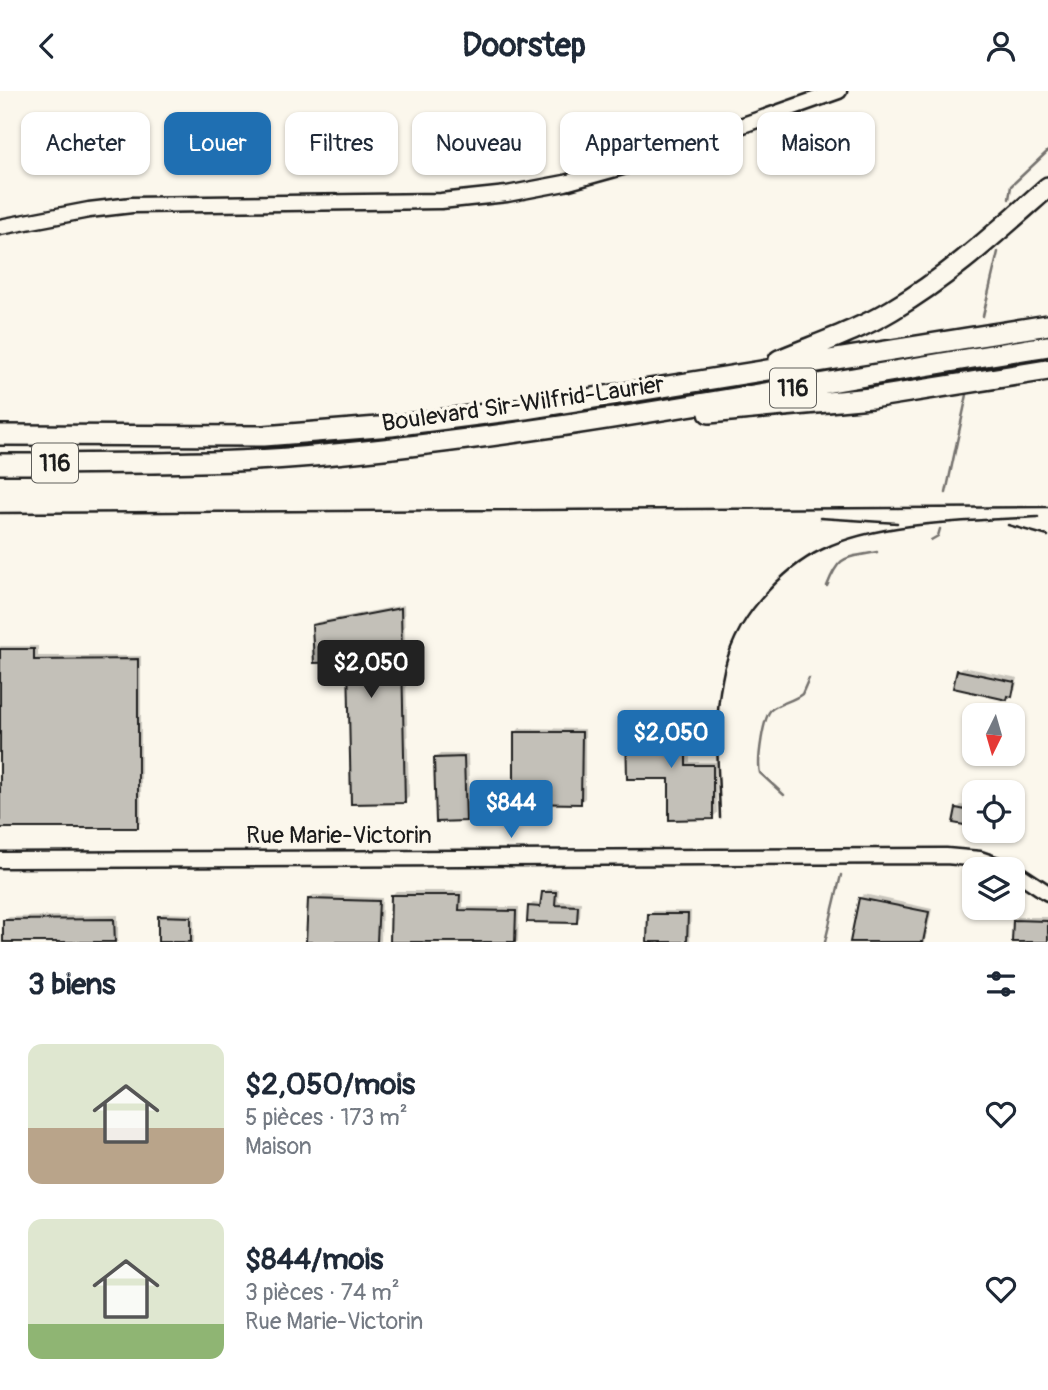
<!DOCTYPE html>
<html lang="fr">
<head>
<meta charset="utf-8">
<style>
	body { margin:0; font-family:Pangolin,sans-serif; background:#f2f2f3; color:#1f2937; height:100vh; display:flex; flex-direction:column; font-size:26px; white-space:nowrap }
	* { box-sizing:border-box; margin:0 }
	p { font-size:23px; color:#747a83 }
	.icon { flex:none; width:38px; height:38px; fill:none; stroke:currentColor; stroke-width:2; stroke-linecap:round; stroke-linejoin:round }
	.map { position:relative; height:851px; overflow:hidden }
	.panel { display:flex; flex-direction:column; background:#fff; flex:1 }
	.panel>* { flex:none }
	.banner { position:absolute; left:21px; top:21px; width:1006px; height:63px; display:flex; gap:14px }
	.needle { width:46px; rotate:185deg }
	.tools { position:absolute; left:962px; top:612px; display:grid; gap:14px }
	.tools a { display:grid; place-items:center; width:63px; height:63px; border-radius:14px; background:#fff; box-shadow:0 2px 5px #0004; font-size:35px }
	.price { position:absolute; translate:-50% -60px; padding:0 16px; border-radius:7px; background:#1f6fb2; color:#fff; font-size:23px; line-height:46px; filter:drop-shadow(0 2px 4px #0008) }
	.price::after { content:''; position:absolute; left:50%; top:42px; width:21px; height:16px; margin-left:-10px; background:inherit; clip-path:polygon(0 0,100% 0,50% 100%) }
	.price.on { background:#222; color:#fff }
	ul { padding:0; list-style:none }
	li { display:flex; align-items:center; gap:21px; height:175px; padding:0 28px }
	li span { display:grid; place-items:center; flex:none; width:196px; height:140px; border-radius:14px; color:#555 }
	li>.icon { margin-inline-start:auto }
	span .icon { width:84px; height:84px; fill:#fffc; stroke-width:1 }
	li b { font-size:30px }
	h2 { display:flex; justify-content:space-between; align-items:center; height:84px; padding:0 28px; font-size:30px }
	.pill { padding:0 24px; border-radius:14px; background:#fff; box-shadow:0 2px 5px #0004; font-size:24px; line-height:63px }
	.pill.on { background:#1f6fb2; color:#fff }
	header { display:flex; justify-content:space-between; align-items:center; height:91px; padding:0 28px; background:#fff; font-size:32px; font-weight:800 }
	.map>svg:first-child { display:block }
</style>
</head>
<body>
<header><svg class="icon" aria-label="back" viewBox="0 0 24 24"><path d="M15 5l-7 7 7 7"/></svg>Doorstep<svg class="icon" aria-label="person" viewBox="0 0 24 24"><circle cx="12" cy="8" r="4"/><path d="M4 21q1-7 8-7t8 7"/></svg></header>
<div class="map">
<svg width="1048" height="851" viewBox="0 0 1048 851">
	<rect width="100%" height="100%" fill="#fbf7ec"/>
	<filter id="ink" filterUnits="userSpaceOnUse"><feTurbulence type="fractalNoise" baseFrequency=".0143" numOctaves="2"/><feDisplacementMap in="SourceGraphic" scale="14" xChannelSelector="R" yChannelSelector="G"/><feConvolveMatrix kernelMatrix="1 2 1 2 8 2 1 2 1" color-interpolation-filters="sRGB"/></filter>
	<g filter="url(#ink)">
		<!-- shadow -->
		<path fill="#0003" d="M 404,514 L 409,706 L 405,710 L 349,570 L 313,535 L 317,531 Z
			M 0,555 L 38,555 L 38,565 L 141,565 L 141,731 L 137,735 L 0,735 Z
			M 963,576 L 1018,587 L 1015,600 L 1007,607 L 959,580 Z
			M 689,632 L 690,671 L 716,671 L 717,722 L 713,726 L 670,686 L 628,637 L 632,633 Z
			M 520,637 L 585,638 L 585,707 L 581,711 L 516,641 Z
			M 440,663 L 468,663 L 470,725 L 466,729 L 436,667 Z
			M 961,714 L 975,717 L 975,734 L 957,718 Z
			M 548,798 L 559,798 L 558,810 L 581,811 L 580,826 L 576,830 L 529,816 L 533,812 L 542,813 L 543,802 Z
			M 396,800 L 463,800 L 463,816 L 519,816 L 518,851 L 392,851 L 392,804 Z
			M 864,803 L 932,818 L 925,851 L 852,851 L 860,807 Z
			M 313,804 L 382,807 L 381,851 L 308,851 L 309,808 Z
			M 653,820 L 691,820 L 690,851 L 649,851 L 649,824 Z
			M 163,822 L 194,823 L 194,851 L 160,851 L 159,826 Z
			M 118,824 L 118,851 L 5,851 L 5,829 L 9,826 Z
			M 1018,826 L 1048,826 L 1048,851 L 1014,851 L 1014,830 Z"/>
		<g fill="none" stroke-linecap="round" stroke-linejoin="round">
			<!-- stream -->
			<path stroke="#74726e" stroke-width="2.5" d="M 1009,108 L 1011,95 L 1048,60
				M 983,225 L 998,161
				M 946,402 L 968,299
				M 931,449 L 938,445 L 940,438
				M 827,495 C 840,462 845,468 877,461
				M 784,704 L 760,682 C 757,671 763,624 772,618 C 781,612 793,610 802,603 L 809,587
				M 825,851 L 841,784"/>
		</g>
		<!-- building -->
		<path fill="#c3c0b8" stroke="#1c1c1c" stroke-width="2" d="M 401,517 L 405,712 L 351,713 L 348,571 L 314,572 L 312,534 Z
			M 0,558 L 34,558 L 34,569 L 138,568 L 138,737 L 0,737 Z
			M 957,579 L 1015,591 L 1012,606 L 1008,605 L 1007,609 L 953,597 Z
			M 686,635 L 686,674 L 713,674 L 713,728 L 669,729 L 669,688 L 627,688 L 626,636 Z
			M 514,641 L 582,641 L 581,713 L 514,712 Z
			M 464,666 L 466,730 L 436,731 L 434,667 Z
			M 956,717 L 975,721 L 975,736 L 953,732 Z
			M 542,801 L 556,801 L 555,814 L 578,815 L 577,832 L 527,831 L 528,815 L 540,816 Z
			M 391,804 L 460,804 L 459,819 L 516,820 L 515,851 L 390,851 Z
			M 859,807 L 929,821 L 923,851 L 850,851 Z
			M 308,808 L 379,810 L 377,851 L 306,851 Z
			M 648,823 L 688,823 L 687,851 L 647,851 Z
			M 158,825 L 191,826 L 191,851 L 158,851 Z
			M 114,828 L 115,851 L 3,851 L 3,829 Z
			M 1013,829 L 1048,830 L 1048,851 L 1012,851 Z"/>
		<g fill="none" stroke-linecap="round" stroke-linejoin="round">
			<defs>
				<path id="tertiary" d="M 0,136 L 89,119 L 132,114 L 441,110 L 507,103 L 565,92 L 633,73 L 839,0
					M 0,769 L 946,765 L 980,768 L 1012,779
					M 1013,779 L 1048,802"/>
				<path id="motorway" d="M 779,269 C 817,253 857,240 892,219 C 950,185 998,140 1048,96
					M 709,322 L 871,307 L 1048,279
					M 0,344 L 264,345 L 391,335 L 525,318 L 1048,234
					M 0,373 C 104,372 209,374 313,365 C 560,343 804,293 1048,255"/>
			</defs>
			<!-- tertiary casing -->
			<use href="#tertiary" stroke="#1c1c1c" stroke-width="19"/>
			<!-- motorway casing -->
			<use href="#motorway" stroke="#1c1c1c" stroke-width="24"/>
			<!-- tertiary -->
			<use href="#tertiary" stroke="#fbf7ec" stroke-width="14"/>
			<!-- motorway -->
			<use href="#motorway" stroke="#fbf7ec" stroke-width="19"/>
			<!-- rail -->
			<path stroke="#1c1c1c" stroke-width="2.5" d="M 0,422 L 1048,416
				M 820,427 L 897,432
				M 1008,434 L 1048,445
				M 720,727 C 719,682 713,633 722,589 C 727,559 741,531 761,508 C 778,488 799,469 823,458 C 881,430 973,430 1038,426"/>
		</g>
	</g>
	<g text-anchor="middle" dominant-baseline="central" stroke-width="7" stroke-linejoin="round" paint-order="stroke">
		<!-- shield labels -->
		<g fill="#fbf7ec" stroke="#5f5e5a" stroke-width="2">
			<rect x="770" y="277.5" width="46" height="39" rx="5"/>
			<rect x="32" y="352.5" width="46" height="39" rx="5"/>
		</g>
		<g font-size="23" font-weight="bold" fill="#1c1c1c">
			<text x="793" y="297">116</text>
			<text x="55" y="372">116</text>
		</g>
		<!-- street labels -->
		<g font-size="24" fill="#1c1c1c" stroke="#fbf7ec">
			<text transform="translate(523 313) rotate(-8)">Boulevard Sir-Wilfrid-Laurier</text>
			<text x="339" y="744">Rue Marie-Victorin</text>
		</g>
	</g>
</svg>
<div class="tools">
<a><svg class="needle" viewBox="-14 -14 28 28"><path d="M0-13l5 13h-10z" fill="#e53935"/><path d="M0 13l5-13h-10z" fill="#747a83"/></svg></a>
<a><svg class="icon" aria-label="locate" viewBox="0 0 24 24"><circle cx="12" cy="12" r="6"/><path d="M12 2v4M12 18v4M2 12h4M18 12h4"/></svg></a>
<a><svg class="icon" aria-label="layers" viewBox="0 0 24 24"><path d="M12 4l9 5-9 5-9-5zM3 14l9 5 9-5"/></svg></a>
</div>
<b class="price on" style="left:371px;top:609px">$2,050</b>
<b class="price" style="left:671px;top:679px">$2,050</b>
<b class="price" style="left:511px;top:749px">$844</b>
<div class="banner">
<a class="pill">Acheter</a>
<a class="pill on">Louer</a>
<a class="pill">Filtres</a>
<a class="pill">Nouveau</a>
<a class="pill">Appartement</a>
<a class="pill">Maison</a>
</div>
</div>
<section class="panel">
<h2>3 biens<svg class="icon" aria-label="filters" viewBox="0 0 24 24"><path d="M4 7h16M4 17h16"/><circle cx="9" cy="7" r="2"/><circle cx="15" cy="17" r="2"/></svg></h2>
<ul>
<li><span style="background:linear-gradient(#dfe7d0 60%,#b9a48a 0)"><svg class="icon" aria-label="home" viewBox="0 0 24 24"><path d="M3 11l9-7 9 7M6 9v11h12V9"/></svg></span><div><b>$2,050/mois</b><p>5 pièces · 173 m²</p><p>Maison</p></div><svg class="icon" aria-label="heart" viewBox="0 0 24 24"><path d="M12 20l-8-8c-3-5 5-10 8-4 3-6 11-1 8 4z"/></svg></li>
<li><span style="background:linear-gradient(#dfe7d0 75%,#8fb573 0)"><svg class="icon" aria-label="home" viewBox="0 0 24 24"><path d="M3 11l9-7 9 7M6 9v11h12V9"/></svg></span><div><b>$844/mois</b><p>3 pièces · 74 m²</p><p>Rue Marie-Victorin</p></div><svg class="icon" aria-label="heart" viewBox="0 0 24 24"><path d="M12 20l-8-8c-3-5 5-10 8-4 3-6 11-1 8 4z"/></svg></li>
</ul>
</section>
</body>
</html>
